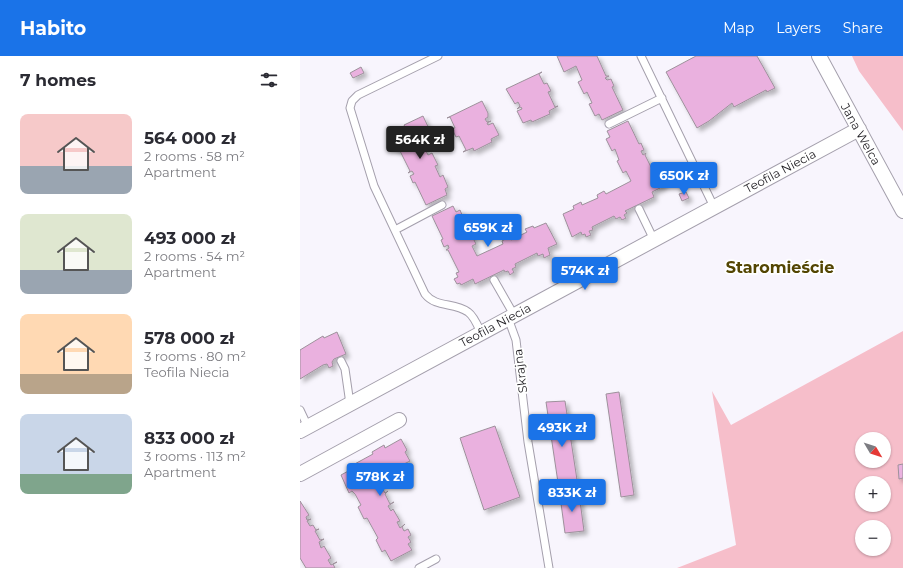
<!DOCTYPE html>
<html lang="en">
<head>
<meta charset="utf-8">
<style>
	body { margin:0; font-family:Montserrat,sans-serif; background:#f2f2f3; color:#2b2b33; height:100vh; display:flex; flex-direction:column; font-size:15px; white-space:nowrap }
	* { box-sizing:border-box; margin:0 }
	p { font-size:13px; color:#7c7c81 }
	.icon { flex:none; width:22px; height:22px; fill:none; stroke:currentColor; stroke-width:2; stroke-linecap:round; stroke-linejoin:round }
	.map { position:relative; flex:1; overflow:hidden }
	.side { display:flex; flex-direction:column; background:#fff; width:300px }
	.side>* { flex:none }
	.needle { width:26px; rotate:129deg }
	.fabs { position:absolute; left:555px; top:376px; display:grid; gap:8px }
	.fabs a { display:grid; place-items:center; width:36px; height:36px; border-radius:50%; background:#fff; box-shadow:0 1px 3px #0004; font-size:20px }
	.price { position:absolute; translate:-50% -34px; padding:0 9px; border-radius:4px; background:#1a73e8; color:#fff; font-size:13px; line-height:26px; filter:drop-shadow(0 1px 2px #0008) }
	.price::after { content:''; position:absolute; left:50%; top:24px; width:12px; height:9px; margin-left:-6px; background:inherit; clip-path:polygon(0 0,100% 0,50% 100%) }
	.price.on { background:#222; color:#fff }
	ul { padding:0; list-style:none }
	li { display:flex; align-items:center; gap:12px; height:100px; padding:0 20px }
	li span { display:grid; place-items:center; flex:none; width:112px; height:80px; border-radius:8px; color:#555 }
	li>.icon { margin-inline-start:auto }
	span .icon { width:48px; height:48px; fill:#fffc; stroke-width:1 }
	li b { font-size:17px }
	h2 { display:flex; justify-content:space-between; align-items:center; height:48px; padding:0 20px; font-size:17px }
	header { display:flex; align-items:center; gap:24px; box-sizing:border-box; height:56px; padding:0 20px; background:#1a73e8; color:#fff }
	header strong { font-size:19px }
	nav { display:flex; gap:22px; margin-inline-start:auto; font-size:14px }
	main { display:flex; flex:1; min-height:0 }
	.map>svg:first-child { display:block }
</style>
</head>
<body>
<header>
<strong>Habito</strong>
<nav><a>Map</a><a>Layers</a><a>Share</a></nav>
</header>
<main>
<section class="side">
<h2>7 homes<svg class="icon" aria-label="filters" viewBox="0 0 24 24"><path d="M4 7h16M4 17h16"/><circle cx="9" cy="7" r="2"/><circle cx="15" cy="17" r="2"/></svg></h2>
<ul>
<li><span style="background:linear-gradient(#f6c9c9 65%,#9aa5b1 0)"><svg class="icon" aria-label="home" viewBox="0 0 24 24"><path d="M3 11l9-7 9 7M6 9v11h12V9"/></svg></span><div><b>564 000 zł</b><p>2 rooms · 58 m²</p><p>Apartment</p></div></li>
<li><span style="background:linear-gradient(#dfe7d0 70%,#9aa5b1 0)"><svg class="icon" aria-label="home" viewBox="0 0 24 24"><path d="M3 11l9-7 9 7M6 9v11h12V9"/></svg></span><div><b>493 000 zł</b><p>2 rooms · 54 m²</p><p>Apartment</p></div></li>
<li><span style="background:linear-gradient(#ffd9b3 75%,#b9a48a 0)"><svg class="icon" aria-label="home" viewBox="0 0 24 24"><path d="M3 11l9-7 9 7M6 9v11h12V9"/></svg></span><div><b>578 000 zł</b><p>3 rooms · 80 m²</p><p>Teofila Niecia</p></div></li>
<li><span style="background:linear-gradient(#c9d6e8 75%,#7fa58c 0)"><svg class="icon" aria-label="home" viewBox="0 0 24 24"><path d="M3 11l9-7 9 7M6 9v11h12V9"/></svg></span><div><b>833 000 zł</b><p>3 rooms · 113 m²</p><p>Apartment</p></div></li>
</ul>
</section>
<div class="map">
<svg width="603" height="512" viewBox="0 0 603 512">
	<defs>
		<filter id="shadow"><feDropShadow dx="3.5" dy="3.5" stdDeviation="2" flood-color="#0004"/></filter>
	</defs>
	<rect width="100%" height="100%" fill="#f8f5fd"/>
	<!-- green -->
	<path fill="#f6beca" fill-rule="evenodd" d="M 552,0 L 603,0 L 603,75 L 559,15 Z
		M 603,275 L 603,512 L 377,512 L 436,489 L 412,335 L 431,369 ZM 562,383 L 584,383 L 584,405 L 562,405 ZM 562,427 L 584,427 L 584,449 L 562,449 ZM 562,471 L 584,471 L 584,493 L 562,493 Z"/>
	<!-- building -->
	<path fill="#eab1df" stroke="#9d919b" filter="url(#shadow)" d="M 257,0 L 297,0 L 306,20 L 309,20 L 305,22 L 307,24 L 311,23 L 314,30 L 312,31 L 323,54 L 302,64 L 299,58 L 295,60 L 289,48 L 292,47 L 287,36 L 284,38 L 278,26 L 282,24 L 276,10 L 264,16 Z
		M 396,0 L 457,0 L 475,32 L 467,36 L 466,34 L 434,51 L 432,47 L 409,65 L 397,72 L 366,16 Z
		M 61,11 L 64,17 L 53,22 L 50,17 Z
		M 242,16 L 239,18 L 244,28 L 247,27 L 251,35 L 248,36 L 255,51 L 258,50 L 249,55 L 250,58 L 232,66 L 231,64 L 223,67 L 217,55 L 222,53 L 221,51 L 217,53 L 220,50 L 218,46 L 215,48 L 206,33 Z
		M 182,45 L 188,57 L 188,61 L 185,63 L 187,66 L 191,65 L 187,67 L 188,69 L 193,67 L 199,79 L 191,83 L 192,86 L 174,95 L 173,92 L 163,96 L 166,94 L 159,80 L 156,81 L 152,73 L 155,72 L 150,61 L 147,62 Z
		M 123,60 L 132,79 L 121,85 L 128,99 L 132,97 L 138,109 L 135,110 L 140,121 L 143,119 L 148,131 L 145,133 L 147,139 L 126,149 L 115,126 L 113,127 L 110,120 L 114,118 L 112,115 L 108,117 L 110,115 L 99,93 L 96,95 L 94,90 L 91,92 L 88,87 L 92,85 L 91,83 L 103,78 L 101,74 L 105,71 L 104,69 Z
		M 328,65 L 339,88 L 341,87 L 344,94 L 341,95 L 343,99 L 346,97 L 345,99 L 356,121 L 358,120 L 360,124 L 364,122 L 366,126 L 362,128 L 364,130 L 352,136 L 354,141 L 325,155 L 327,157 L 324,159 L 326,162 L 322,164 L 320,161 L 316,163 L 314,160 L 292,171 L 293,174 L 289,175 L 291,179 L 286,181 L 285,178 L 282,179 L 281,176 L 272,181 L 263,158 L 274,153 L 273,150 L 281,146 L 282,149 L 298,142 L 297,139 L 304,135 L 306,138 L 331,125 L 326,115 L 323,117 L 317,105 L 319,104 L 315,93 L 312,95 L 306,83 L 310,81 L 307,75 Z
		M 386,136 L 389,142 L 382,145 L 379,138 Z
		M 153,150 L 156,156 L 160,154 L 165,166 L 163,167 L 168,177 L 170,176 L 176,188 L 172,190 L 177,200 L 203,188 L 202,185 L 209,181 L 211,184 L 227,176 L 225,173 L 233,170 L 234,172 L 246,167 L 257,188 L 248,192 L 250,199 L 244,202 L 243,198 L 238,200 L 237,197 L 215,208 L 216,211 L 212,213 L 214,216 L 210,219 L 208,215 L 205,216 L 204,214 L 175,228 L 173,223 L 161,229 L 160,227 L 157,228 L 154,223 L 158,221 L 156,217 L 159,216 L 148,194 L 146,194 L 149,192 L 148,189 L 144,191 L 141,184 L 143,183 L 132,160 Z
		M 37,276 L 46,298 L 34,303 L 32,306 L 33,310 L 29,312 L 27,308 L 23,309 L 0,323 L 0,294 L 23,280 L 24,282 Z
		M 319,336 L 334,439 L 321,441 L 306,338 Z
		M 265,345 L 279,437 L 260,440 L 246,346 Z
		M 195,370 L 220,441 L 184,454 L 160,382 Z
		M 101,383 L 107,394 L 105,396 L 110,405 L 98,411 L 101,418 L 99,414 L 89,419 L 91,423 L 88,417 L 74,425 L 79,433 L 82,432 L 85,437 L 88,435 L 85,438 L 90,448 L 94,446 L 88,450 L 91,455 L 93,453 L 100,465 L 97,466 L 100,472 L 105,468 L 102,471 L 104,475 L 108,473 L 111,479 L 108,481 L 111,486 L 108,488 L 112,494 L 91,505 L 85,494 L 82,496 L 76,484 L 78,482 L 67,462 L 64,463 L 58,451 L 61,449 L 55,438 L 52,435 L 49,437 L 41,419 L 52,413 L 51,410 L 73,398 L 72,396 L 84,389 L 85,392 Z
		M 603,408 L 603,422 L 599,423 L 598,409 Z
		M 279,437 L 284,475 L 265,477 L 260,440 Z
		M 0,445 L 9,459 L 6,461 L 7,464 L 11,463 L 7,465 L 10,470 L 13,469 L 16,474 L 19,473 L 15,475 L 20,484 L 24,483 L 19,486 L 21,492 L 24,490 L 31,502 L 28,504 L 31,509 L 37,506 L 33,508 L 35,512 L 6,512 L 0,502 Z"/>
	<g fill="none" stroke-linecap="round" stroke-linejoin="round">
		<defs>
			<path id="lane" d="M 138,0 L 58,39 L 52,45 L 50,52 L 74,130 L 125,238 C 136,252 154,246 168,256 C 174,260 178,270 181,277
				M 341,0 L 414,151
				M 309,68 L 362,42
				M 339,153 L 354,184
				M 95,174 L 142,149
				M 194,224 L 214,259
				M 208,262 L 216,284 L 228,386 L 249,512
				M 41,305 L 45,313 L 50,348
				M 0,354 L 8,371
				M 119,512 L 136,503"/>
			<path id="street" d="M 519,0 L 603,155
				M 0,375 L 559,73
				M 0,418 L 99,364"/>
		</defs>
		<!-- lane casing -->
		<use href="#lane" stroke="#a49fac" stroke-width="9"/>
		<!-- street casing -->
		<use href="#street" stroke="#a49fac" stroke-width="16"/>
		<!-- lane -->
		<use href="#lane" stroke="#fff" stroke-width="7"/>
		<!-- street -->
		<use href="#street" stroke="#fff" stroke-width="14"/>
	</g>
	<g text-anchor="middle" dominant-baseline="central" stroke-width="3.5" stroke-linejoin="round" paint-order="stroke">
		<!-- street labels -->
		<g font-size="12" fill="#201e23" stroke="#fff">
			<text transform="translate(561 78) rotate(61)">Jana Welca</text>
			<text transform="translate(480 115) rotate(-28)">Teofila Niecia</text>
			<text transform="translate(195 269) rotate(-28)">Teofila Niecia</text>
			<text transform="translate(220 315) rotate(-97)">Skrajna</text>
		</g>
		<!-- district labels -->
		<g font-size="16" font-weight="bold" fill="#534502" stroke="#fff">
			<text x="480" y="211">Staromieście</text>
		</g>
	</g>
</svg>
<div class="fabs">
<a><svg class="needle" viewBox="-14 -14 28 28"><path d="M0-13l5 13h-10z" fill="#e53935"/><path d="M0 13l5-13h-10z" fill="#7c7c81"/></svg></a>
<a>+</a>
<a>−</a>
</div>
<b class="price on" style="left:120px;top:104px">564K zł</b>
<b class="price" style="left:384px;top:140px">650K zł</b>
<b class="price" style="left:188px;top:192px">659K zł</b>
<b class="price" style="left:285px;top:235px">574K zł</b>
<b class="price" style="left:262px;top:392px">493K zł</b>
<b class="price" style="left:80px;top:441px">578K zł</b>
<b class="price" style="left:272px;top:457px">833K zł</b>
</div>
</main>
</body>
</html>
